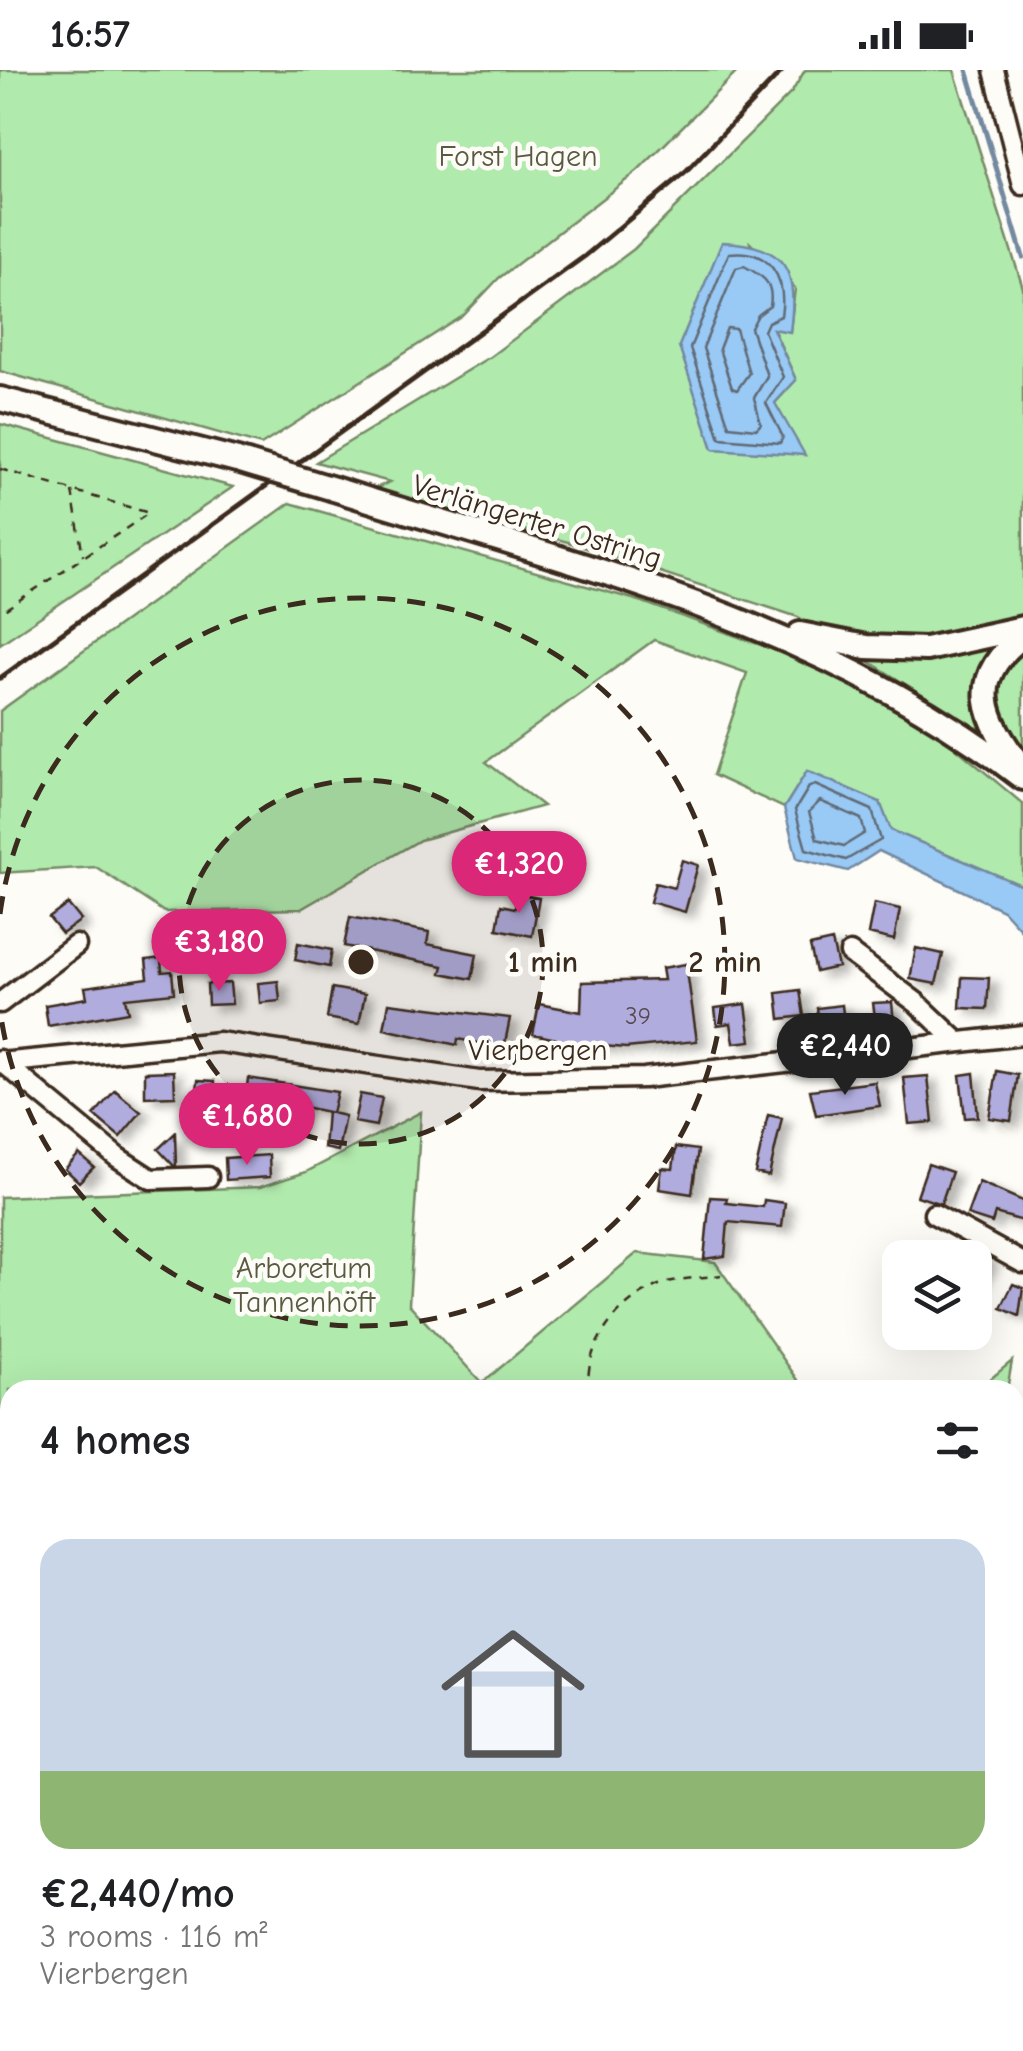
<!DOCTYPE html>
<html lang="en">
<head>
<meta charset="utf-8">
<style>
	body { margin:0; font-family:"Comic Neue",sans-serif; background:#f6f6f6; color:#202124; height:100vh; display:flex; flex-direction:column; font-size:38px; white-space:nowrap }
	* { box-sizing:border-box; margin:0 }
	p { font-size:32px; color:#757577 }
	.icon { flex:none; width:55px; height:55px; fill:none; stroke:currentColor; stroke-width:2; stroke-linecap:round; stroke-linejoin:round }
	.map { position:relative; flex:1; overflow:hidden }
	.sheet { position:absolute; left:0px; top:1310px; width:1025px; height:672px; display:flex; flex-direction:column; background:#fff; border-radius:30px 30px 0 0; box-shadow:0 10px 40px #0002 }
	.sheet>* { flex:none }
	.tools { position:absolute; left:882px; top:1170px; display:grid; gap:20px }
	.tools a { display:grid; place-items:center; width:110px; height:110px; border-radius:20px; background:#fff; box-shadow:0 10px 40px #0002; font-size:50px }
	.price { position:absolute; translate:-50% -85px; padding:0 22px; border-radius:35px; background:#db2777; color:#fff; font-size:32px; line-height:65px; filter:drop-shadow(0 2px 5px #0008) }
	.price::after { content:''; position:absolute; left:50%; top:60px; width:30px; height:22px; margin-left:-15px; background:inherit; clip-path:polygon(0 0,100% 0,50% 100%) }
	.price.current { background:#222; color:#fff }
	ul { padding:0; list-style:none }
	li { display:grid; align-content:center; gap:20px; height:530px; padding:0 40px }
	li span { display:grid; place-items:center; height:310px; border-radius:30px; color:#555 }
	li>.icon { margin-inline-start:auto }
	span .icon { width:180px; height:180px; fill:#fffc; stroke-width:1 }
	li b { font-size:42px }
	h2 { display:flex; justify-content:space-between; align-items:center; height:120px; padding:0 40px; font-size:42px }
	.status { display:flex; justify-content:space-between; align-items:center; height:70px; padding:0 50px; background:#fff; direction:ltr }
	.status svg { height:28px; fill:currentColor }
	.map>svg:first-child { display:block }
</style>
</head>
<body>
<div class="status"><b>16:57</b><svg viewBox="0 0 49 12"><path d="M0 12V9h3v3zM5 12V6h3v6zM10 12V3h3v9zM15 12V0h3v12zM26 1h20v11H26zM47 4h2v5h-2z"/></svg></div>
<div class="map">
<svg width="1023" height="1981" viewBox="0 0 1023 1981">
	<defs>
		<filter id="shadow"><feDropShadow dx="9" dy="5.5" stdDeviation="5" flood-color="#0004"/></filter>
	</defs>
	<rect width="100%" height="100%" fill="#fdfcf7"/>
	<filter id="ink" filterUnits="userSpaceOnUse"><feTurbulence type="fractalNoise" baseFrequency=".01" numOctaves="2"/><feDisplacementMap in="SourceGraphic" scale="20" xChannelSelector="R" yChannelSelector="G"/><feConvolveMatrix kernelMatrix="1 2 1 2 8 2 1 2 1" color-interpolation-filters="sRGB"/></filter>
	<g filter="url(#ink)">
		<!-- built -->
		<path fill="#e6e4ef" d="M 1023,1674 L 1023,1981 L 596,1981 L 596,1972 L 1015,1972 L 1015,1676 Z"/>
		<!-- green -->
		<path fill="#b1eaad" stroke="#768a66" stroke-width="2.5" fill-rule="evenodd" d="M 0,0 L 739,0 L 638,101 L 499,208 L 463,246 L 261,375 L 0,301 Z
			M 805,0 L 954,0 L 1023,218 L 1023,683 L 1005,666 L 972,656 L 798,547 L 568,472 L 371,420 L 390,412 L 316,392 L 491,286 L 634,179 L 792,22 ZM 750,173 L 795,218 L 790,261 L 773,258 L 796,310 L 775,333 Z
			M 0,354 L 233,417 L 0,574 Z
			M 290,433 L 640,531 L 840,604 L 937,662 L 1023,734 L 1023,816 L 890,760 L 807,701 L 784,738 L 713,705 L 747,603 L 654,570 L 486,692 L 543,736 L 420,770 L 301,839 L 164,842 L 96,797 L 0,803 L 0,641 Z
			M 421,1042 L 409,1234 L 482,1313 L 637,1183 L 715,1192 L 805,1320 L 10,1320 L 10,1523 L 0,1521 L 0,1127 L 260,1117 L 306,1102 Z
			M 1012,1291 L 1007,1320 L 977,1320 Z
			M 10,1871 L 10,1972 L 565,1972 L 566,1981 L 0,1981 L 0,1873 Z"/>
		<!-- water -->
		<path fill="#99c9f5" stroke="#73899f" stroke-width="2.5" d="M 722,172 C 789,175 798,202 790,262 L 773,259 L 796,310 L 775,333 L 805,385 L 713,379 L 679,276 Z
			M 807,701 L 880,732 L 891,760 L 1023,816 L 1023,862 L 1003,840 L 879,781 L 848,801 L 797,788 L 784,738 Z"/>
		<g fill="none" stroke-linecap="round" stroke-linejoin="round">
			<!-- shore -->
			<path stroke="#616a74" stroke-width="2.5" d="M 729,183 C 771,178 787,209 781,246 L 768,252 L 764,261 L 783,307 L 766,333 L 783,367 L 780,373 L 720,368 L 690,278 Z
				M 744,196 C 763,206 774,212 770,236 L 758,245 L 751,258 L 767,306 L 754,328 L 761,354 L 756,359 L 729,356 L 703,278 L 736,198 Z
				M 727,258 L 736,259 L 749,303 L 737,320 L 732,318 L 719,279 Z
				M 815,715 L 872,740 L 881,770 L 846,790 L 806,779 L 795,740 L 809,717 Z
				M 820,731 L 861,749 L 865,763 L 844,776 L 817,769 L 809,742 Z"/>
			<!-- stream -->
			<path stroke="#73899f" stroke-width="5" d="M 967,0 L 1023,187"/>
		</g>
		<!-- building -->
		<path fill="#b0acdd" stroke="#3b2a1e" stroke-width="2.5" filter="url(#shadow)" d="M 682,790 L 698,795 L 685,842 L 650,832 L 655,813 L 674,818 Z
			M 518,824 L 539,828 L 532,866 L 497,859 L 501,835 L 515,838 Z
			M 874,833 L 900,839 L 894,870 L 868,864 Z
			M 68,834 L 81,850 L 62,864 L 49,848 Z
			M 350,847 L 429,862 L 427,874 L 477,884 L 472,909 L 441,903 L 443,896 L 344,876 Z
			M 832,871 L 838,897 L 816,902 L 810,876 Z
			M 298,873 L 332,880 L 329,897 L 295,890 Z
			M 916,878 L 943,884 L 936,914 L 910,909 Z
			M 161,888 L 162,902 L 172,901 L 174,923 L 125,928 L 128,942 L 48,956 L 45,935 L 87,928 L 85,917 L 148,908 L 146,890 Z
			M 686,894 L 697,971 L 626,978 L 579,974 L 533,964 L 539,934 L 581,942 L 582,912 L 664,910 L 662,898 Z
			M 962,907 L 989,908 L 987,939 L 960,938 Z
			M 278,911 L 280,931 L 260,933 L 258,913 Z
			M 230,913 L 232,934 L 208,935 L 207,914 Z
			M 332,918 L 365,924 L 359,954 L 327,948 Z
			M 800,920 L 804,946 L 780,949 L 777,923 Z
			M 892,932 L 894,953 L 876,955 L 873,933 Z
			M 389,933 L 510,948 L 504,978 L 458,969 L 457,975 L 384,959 Z
			M 746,934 L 751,971 L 734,973 L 731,953 L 717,955 L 715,938 Z
			M 842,935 L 845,960 L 820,963 L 817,938 Z
			M 174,1001 L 175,1026 L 145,1027 L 145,1002 Z
			M 997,1001 L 1018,1005 L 1011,1051 L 989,1048 Z
			M 974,1003 L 978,1047 L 965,1048 L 960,1005 Z
			M 928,1006 L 933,1052 L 909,1054 L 904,1008 Z
			M 248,1008 L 337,1022 L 332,1043 L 300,1036 L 299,1041 L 245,1034 Z
			M 198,1010 L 215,1011 L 213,1034 L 196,1032 Z
			M 875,1012 L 880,1036 L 816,1045 L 810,1020 Z
			M 115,1020 L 141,1042 L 120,1067 L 94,1045 Z
			M 360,1024 L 382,1028 L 376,1056 L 354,1052 Z
			M 327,1042 L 345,1046 L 338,1081 L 324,1078 Z
			M 768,1045 L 782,1048 L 769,1106 L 755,1103 Z
			M 175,1063 L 176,1096 L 174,1096 L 158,1079 Z
			M 676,1077 L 698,1080 L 692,1124 L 659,1119 L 662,1098 L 673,1099 Z
			M 79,1084 L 94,1097 L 79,1112 L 65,1099 Z
			M 269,1085 L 270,1107 L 226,1110 L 225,1088 Z
			M 928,1094 L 952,1102 L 941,1134 L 917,1126 Z
			M 979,1112 L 1023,1131 L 1023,1151 L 995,1143 L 992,1153 L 967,1145 Z
			M 710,1127 L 727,1128 L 726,1133 L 763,1137 L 764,1130 L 785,1133 L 782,1157 L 728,1152 L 725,1186 L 704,1189 Z
			M 961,1173 L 990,1189 L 975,1214 L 975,1188 L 953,1188 Z
			M 1013,1214 L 1023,1218 L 1019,1246 L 1001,1238 Z"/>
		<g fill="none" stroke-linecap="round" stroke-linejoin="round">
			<defs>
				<path id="minor" d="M 994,0 L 1023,115
					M 850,883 L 917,933 L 958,972
					M 0,933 L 76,875
					M 0,990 L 117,1087 L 151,1109 L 208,1107
					M 0,993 L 219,972 L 479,1011 L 644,1008 L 1023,965
					M 934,1144 L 1023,1193
					M 1015,1668 L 1023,1665
					M 0,1860 L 10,1858"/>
				<path id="major" d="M 0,329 L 237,390
					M 334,419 C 578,496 816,549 1023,708
					M 800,564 L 866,577 L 926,579 L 1023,558
					M 1021,697 C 985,649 965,609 1023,566
					M 1015,1435 L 1023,1395
					M 579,1972 L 579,1981"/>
			</defs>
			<!-- minor casing -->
			<use href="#minor" stroke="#3b2a1e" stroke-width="25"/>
			<!-- major casing -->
			<use href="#major" stroke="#3b2a1e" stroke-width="30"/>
			<!-- path -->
			<path stroke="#3b2a1e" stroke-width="2.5" stroke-dasharray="8 8" stroke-linecap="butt" d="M 0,399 L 149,443 L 0,543
				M 72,421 L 83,486
				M 589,1320 C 583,1276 618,1232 659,1215 C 678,1208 701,1208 721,1205
				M 1015,1955 L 1023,1960
				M 1015,1970 L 1023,1970
				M 715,1972 L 748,1981
				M 957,1972 L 973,1981
				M 402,1981 L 409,1972
				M 859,1981 L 888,1972
				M 979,1981 L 1001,1972"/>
			<!-- minor -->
			<use href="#minor" stroke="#fdfcf7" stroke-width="18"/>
			<!-- major -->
			<use href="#major" stroke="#fdfcf7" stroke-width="22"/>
			<!-- rail -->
			<path stroke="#3b2a1e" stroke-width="5" d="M 0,608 L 585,186 L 686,102 L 783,0"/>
			<defs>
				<path id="major-bridge" d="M 237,390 L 334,419"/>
			</defs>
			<!-- major-bridge casing -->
			<use href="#major-bridge" stroke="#3b2a1e" stroke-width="30" stroke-linecap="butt"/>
			<!-- major-bridge -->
			<use href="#major-bridge" stroke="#fdfcf7" stroke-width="22"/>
		</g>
	</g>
	<!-- distance rings -->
	<circle cx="361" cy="892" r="182" fill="#3b2a1e" fill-opacity=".12"/>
	<g fill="none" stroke="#3b2a1e" stroke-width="5" stroke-dasharray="18 12">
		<circle cx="361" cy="892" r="182"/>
		<path d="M0 844A364 364 0 1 1 0 940"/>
	</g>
	<g text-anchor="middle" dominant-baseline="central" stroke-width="9" stroke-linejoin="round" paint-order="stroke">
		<!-- number labels -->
		<g font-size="25" fill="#584a4e">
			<text x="638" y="945">39</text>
		</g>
		<!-- park labels -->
		<g font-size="30" fill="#585a42" stroke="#fdfcf7">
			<text x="518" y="86">Forst Hagen</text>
			<text x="304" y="1198">Arboretum<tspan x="304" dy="34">Tannenhöft</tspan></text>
		</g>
		<!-- street labels -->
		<g font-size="30" fill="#3b2a1e" stroke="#fdfcf7">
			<text transform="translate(537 452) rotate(17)">Verlängerter Ostring</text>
			<text x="538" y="980">Vierbergen</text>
		</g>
	</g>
	<circle cx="361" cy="892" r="15" fill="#3b2a1e" stroke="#fdfcf7" stroke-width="5"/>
	<g font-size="30" text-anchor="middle" font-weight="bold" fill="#3b2a1e" stroke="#fdfcf7" stroke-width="9" stroke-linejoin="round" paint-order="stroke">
		<text x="543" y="902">1 min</text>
		<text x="725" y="902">2 min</text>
	</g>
</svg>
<div class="tools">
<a><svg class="icon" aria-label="layers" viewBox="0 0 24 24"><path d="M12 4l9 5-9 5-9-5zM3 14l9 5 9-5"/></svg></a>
</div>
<b class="price" style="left:519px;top:846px">€1,320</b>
<b class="price" style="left:219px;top:924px">€3,180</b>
<b class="price current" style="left:845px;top:1028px">€2,440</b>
<b class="price" style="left:247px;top:1098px">€1,680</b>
<section class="sheet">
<h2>4 homes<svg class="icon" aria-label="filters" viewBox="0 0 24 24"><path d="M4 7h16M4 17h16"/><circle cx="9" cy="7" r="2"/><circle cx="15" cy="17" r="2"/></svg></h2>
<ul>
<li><span style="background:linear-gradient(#c9d6e8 75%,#8fb573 0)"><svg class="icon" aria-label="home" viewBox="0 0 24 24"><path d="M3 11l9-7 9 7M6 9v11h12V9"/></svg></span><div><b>€2,440/mo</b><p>3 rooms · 116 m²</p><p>Vierbergen</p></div></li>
</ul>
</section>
</div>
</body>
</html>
